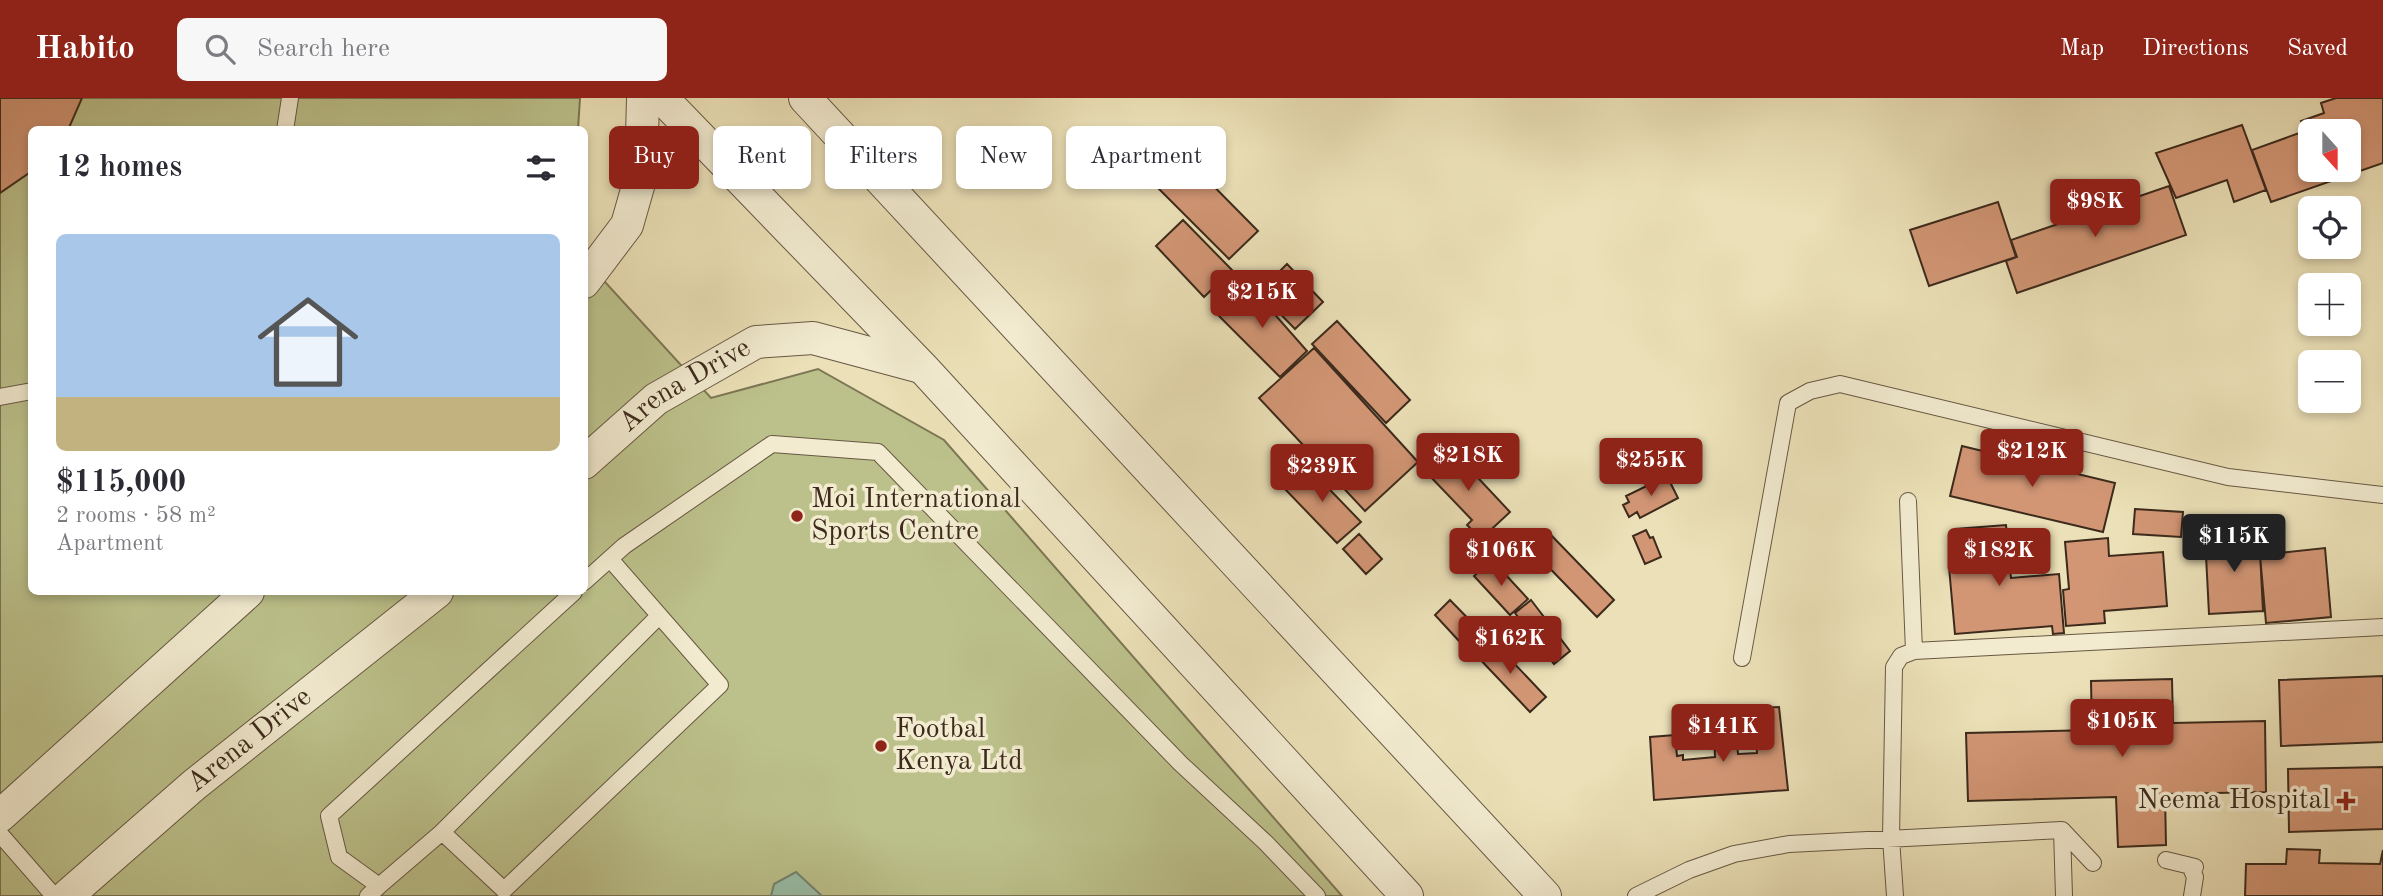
<!DOCTYPE html>
<html lang="en">
<head>
<meta charset="utf-8">
<style>
	body { margin:0; font-family:"Old Standard TT",serif; background:#f7f7f7; color:#2b2b33; height:100vh; display:flex; flex-direction:column; font-size:26px; white-space:nowrap }
	* { box-sizing:border-box; margin:0 }
	p { font-size:23px; color:#7c7c81 }
	.icon { flex:none; width:38px; height:38px; fill:none; stroke:currentColor; stroke-width:2; stroke-linecap:round; stroke-linejoin:round }
	.map { position:relative; flex:1; overflow:hidden }
	.sheet { position:absolute; left:28px; top:28px; width:560px; height:469px; display:flex; flex-direction:column; background:#fff; border-radius:10px; box-shadow:0 4px 10px #0003 }
	.sheet>* { flex:none }
	.banner { position:absolute; left:609px; top:28px; width:665px; height:63px; display:flex; gap:14px }
	.needle { width:46px; rotate:159deg }
	.tools { position:absolute; left:2298px; top:21px; display:grid; gap:14px }
	.tools a { display:grid; place-items:center; width:63px; height:63px; border-radius:10px; background:#fff; box-shadow:0 4px 10px #0003; font-size:35px }
	.price { position:absolute; translate:-50% -60px; padding:0 16px; border-radius:7px; background:#8f2418; color:#fff; font-size:23px; line-height:46px; filter:drop-shadow(0 2px 4px #0008) }
	.price::after { content:''; position:absolute; left:50%; top:42px; width:21px; height:16px; margin-left:-10px; background:inherit; clip-path:polygon(0 0,100% 0,50% 100%) }
	.price.selected { background:#222; color:#fff }
	ul { padding:0; list-style:none }
	li { display:grid; align-content:center; gap:14px; height:371px; padding:0 28px }
	li+li { border-top:2px solid #e1e1e2 }
	li span { display:grid; place-items:center; height:217px; border-radius:10px; color:#555 }
	li>.icon { margin-inline-start:auto }
	span .icon { width:126px; height:126px; fill:#fffc; stroke-width:1 }
	li b { font-size:30px }
	h2 { display:flex; justify-content:space-between; align-items:center; height:84px; padding:0 28px; font-size:30px }
	.tag { padding:0 24px; border-radius:10px; background:#fff; box-shadow:0 4px 10px #0003; font-size:24px; line-height:63px }
	.tag.selected { background:#8f2418; color:#fff }
	header { display:flex; align-items:center; gap:42px; box-sizing:border-box; height:98px; padding:0 35px; background:#8f2418; color:#fff }
	header strong { font-size:33px }
	nav { display:flex; gap:38px; margin-inline-start:auto; font-size:24px }
	.search { width:490px; height:63px; background:#f7f7f7; display:flex; align-items:center; gap:18px; box-sizing:border-box; padding:0 24px; border-radius:10px; color:#7c7c81; font-size:26px }
	.map>svg:first-child { display:block }
</style>
</head>
<body>
<header>
<strong>Habito</strong>
<div class="search"><svg class="icon" aria-label="search" viewBox="0 0 24 24"><circle cx="10" cy="10" r="6"/><path d="M15 15l6 6"/></svg>Search here</div>
<nav><a>Map</a><a>Directions</a><a>Saved</a></nav>
</header>
<div class="map">
<svg width="2383" height="798" viewBox="0 0 2383 798">
	<rect width="100%" height="100%" fill="#ebe0b7"/>
	<filter id="stains"><feTurbulence type="fractalNoise" baseFrequency=".00286" numOctaves="4"/><feColorMatrix values="0 0 0 0 .2 0 0 0 0 .09 0 0 0 0 .02 0 0 0 .5 -.17"/></filter>
	<radialGradient id="worn" r=".72"><stop offset=".6" stop-color="#630" stop-opacity="0"/><stop offset="1" stop-color="#630" stop-opacity=".3"/></radialGradient>
	<!-- green -->
	<path fill="#bcc18b" stroke="#7c7654" stroke-width="2" d="M 0,0 L 580,0 L 578,31 L 32,32 L 32,494 L 584,494 L 585,162 L 711,300 L 818,271 L 944,342 L 1342,798 L 0,798 Z"/>
	<!-- water -->
	<path fill="#99bea9" stroke="#748371" stroke-width="2" d="M 796,774 L 822,798 L 771,798 L 774,786 Z"/>
	<!-- building -->
	<path fill="#d29675" stroke="#3c2a1c" stroke-width="2" fill-rule="evenodd" d="M 0,0 L 82,0 L 68,32 L 32,32 L 32,73 L 0,95 Z
		M 2336,0 L 2383,0 L 2383,65 L 2271,104 L 2252,52 L 2305,33 L 2301,23 L 2324,15 L 2321,5 ZM 2310,33 L 2348,33 L 2348,72 L 2310,72 Z
		M 2242,27 L 2266,92 L 2234,104 L 2227,82 L 2176,100 L 2156,55 Z
		M 1170,44 L 1258,133 L 1229,161 L 1141,73 Z
		M 2169,88 L 2186,137 L 2017,195 L 2006,163 L 2017,159 L 2011,142 Z
		M 1998,104 L 2016,159 L 1929,188 L 1910,132 Z
		M 1183,122 L 1232,172 L 1204,199 L 1156,148 Z
		M 1287,166 L 1323,204 L 1295,231 L 1259,194 Z
		M 1247,185 L 1307,253 L 1280,279 L 1217,216 Z
		M 1337,223 L 1410,302 L 1386,325 L 1312,246 Z
		M 1314,250 L 1418,364 L 1365,413 L 1259,300 Z
		M 1962,348 L 2115,385 L 2103,434 L 1950,398 Z
		M 1450,350 L 1510,414 L 1481,441 L 1467,427 L 1472,422 L 1425,373 Z
		M 1306,367 L 1361,424 L 1337,445 L 1283,389 Z
		M 1667,378 L 1678,400 L 1640,420 L 1637,414 L 1629,419 L 1623,407 L 1629,404 L 1626,398 Z
		M 2135,411 L 2183,414 L 2181,439 L 2133,436 Z
		M 2006,427 L 2011,480 L 2059,476 L 2064,535 L 2053,536 L 2052,528 L 1955,536 L 1949,469 L 1958,468 L 1955,431 Z
		M 1646,432 L 1650,440 L 1653,439 L 1661,459 L 1645,466 L 1633,438 Z
		M 2259,435 L 2263,513 L 2209,516 L 2205,438 Z
		M 1359,436 L 1382,461 L 1366,476 L 1343,451 Z
		M 1550,436 L 1614,502 L 1597,519 L 1532,452 Z
		M 2108,440 L 2109,458 L 2163,454 L 2167,508 L 2104,513 L 2105,525 L 2066,528 L 2063,492 L 2069,491 L 2065,444 Z
		M 2325,450 L 2331,519 L 2266,525 L 2260,457 Z
		M 1492,462 L 1528,501 L 1510,517 L 1474,478 Z
		M 1450,502 L 1488,541 L 1471,556 L 1435,517 Z
		M 1531,502 L 1570,553 L 1554,566 L 1515,515 Z
		M 1491,541 L 1546,599 L 1530,614 L 1475,556 Z
		M 2383,578 L 2383,644 L 2281,648 L 2279,582 Z
		M 2172,581 L 2173,625 L 2265,623 L 2266,694 L 2165,696 L 2166,747 L 2118,749 L 2116,699 L 1968,703 L 1966,635 L 2092,632 L 2091,583 Z
		M 1779,609 L 1788,692 L 1654,702 L 1650,639 L 1675,637 L 1677,658 L 1683,657 L 1683,662 L 1715,659 L 1714,633 L 1736,631 L 1738,656 L 1757,655 L 1754,610 Z
		M 2383,669 L 2383,731 L 2289,734 L 2288,671 Z
		M 2287,751 L 2320,752 L 2319,765 L 2380,766 L 2383,752 L 2383,798 L 2245,798 L 2246,766 L 2286,766 Z"/>
	<g fill="none" stroke-linecap="round" stroke-linejoin="round">
		<defs>
			<path id="service" d="M 285,32 L 290,0
				M 0,299 L 32,293
				M 1908,403 L 1914,553
				M 610,461 L 720,587 L 504,792 L 442,734 L 659,518
				M 584,484 L 624,448 L 772,346 L 878,354 L 1181,666 L 1266,745 L 1317,798
				M 1742,560 L 1788,305 L 1810,293 L 1840,286 L 2228,379 L 2383,397
				M 2062,732 L 2064,798
				M 0,736 L 54,798
				M 2166,762 L 2195,769 L 2190,768 L 2195,779 L 2192,798
				M 379,788 L 442,734
				M 368,798 L 379,788 L 339,759 L 329,718 L 574,494
				M 1636,798 L 1689,772 L 1734,756 L 1789,746 L 2062,732 L 2093,765
				M 1895,798 L 1891,740 L 1894,569 L 1901,558 L 1914,553 L 2383,529"/>
			<g id="minor">
				<path d="M 662,0 L 923,270 L 1407,798"/>
				<path d="M 805,0 L 1545,798"/>
				<path d="M 584,184 L 627,127 L 641,78 L 643,0"/>
				<path id="s1" d="M 584,365 L 656,301 L 756,244 L 813,240 L 921,269"/>
				<path d="M 0,718 L 248,494"/>
				<path id="s2" d="M 67,798 L 194,687 L 437,494"/>
			</g>
		</defs>
		<!-- service casing -->
		<use href="#service" stroke="#685843" stroke-width="18"/>
		<!-- minor casing -->
		<use href="#minor" stroke="#685843" stroke-width="34"/>
		<!-- service -->
		<use href="#service" stroke="#f2ebd0" stroke-width="16"/>
		<!-- minor -->
		<use href="#minor" stroke="#f2ebd0" stroke-width="32"/>
	</g>
	<!-- markers -->
	<g fill="#8f2418" stroke="#f2ebd0" stroke-width="2.5">
		<circle cx="797" cy="418" r="7"/>
		<circle cx="881" cy="648" r="7"/>
		<path d="M2342.5 692.5h7v7h7v7h-7v7h-7v-7h-7v-7h7z"/>
	</g>
	<g text-anchor="middle" dominant-baseline="central" stroke-width="7" stroke-linejoin="round" paint-order="stroke">
		<!-- street labels -->
		<g font-size="28" fill="#3c2a1c" stroke="#f2ebd0">
			<text stroke="none"><textPath href="#s1" startOffset="128">Arena Drive</textPath></text>
			<text stroke="none"><textPath href="#s2" startOffset="240">Arena Drive</textPath></text>
		</g>
		<!-- poi labels -->
		<g font-size="28" fill="#3c2a1c" stroke="#f2ebd0" text-anchor="start">
			<text x="811" y="402">Moi International<tspan x="811" dy="32">Sports Centre</tspan></text>
			<text x="895" y="632">Footbal<tspan x="895" dy="32">Kenya Ltd</tspan></text>
			<text x="2330" y="703" text-anchor="end">Neema Hospital</text>
		</g>
	</g>
	<rect width="100%" height="100%" filter="url(#stains)"/>
	<rect width="100%" height="100%" fill="url(#worn)"/>
</svg>
<div class="tools">
<a><svg class="needle" viewBox="-14 -14 28 28"><path d="M0-13l5 13h-10z" fill="#e53935"/><path d="M0 13l5-13h-10z" fill="#7c7c81"/></svg></a>
<a><svg class="icon" aria-label="locate" viewBox="0 0 24 24"><circle cx="12" cy="12" r="6"/><path d="M12 2v4M12 18v4M2 12h4M18 12h4"/></svg></a>
<a>+</a>
<a>−</a>
</div>
<b class="price" style="left:2095px;top:141px">$98K</b>
<b class="price" style="left:1262px;top:232px">$215K</b>
<b class="price" style="left:2032px;top:391px">$212K</b>
<b class="price" style="left:1468px;top:395px">$218K</b>
<b class="price" style="left:1651px;top:400px">$255K</b>
<b class="price" style="left:1322px;top:406px">$239K</b>
<b class="price selected" style="left:2234px;top:476px">$115K</b>
<b class="price" style="left:1501px;top:490px">$106K</b>
<b class="price" style="left:1999px;top:490px">$182K</b>
<b class="price" style="left:1510px;top:578px">$162K</b>
<b class="price" style="left:2122px;top:661px">$105K</b>
<b class="price" style="left:1723px;top:666px">$141K</b>
<div class="banner">
<a class="tag selected">Buy</a>
<a class="tag">Rent</a>
<a class="tag">Filters</a>
<a class="tag">New</a>
<a class="tag">Apartment</a>
</div>
<section class="sheet">
<h2>12 homes<svg class="icon" aria-label="filters" viewBox="0 0 24 24"><path d="M4 7h16M4 17h16"/><circle cx="9" cy="7" r="2"/><circle cx="15" cy="17" r="2"/></svg></h2>
<ul>
<li><span style="background:linear-gradient(#a9c7e8 75%,#c2b280 0)"><svg class="icon" aria-label="home" viewBox="0 0 24 24"><path d="M3 11l9-7 9 7M6 9v11h12V9"/></svg></span><div><b>$115,000</b><p>2 rooms · 58 m²</p><p>Apartment</p></div></li>
</ul>
</section>
</div>
</body>
</html>
